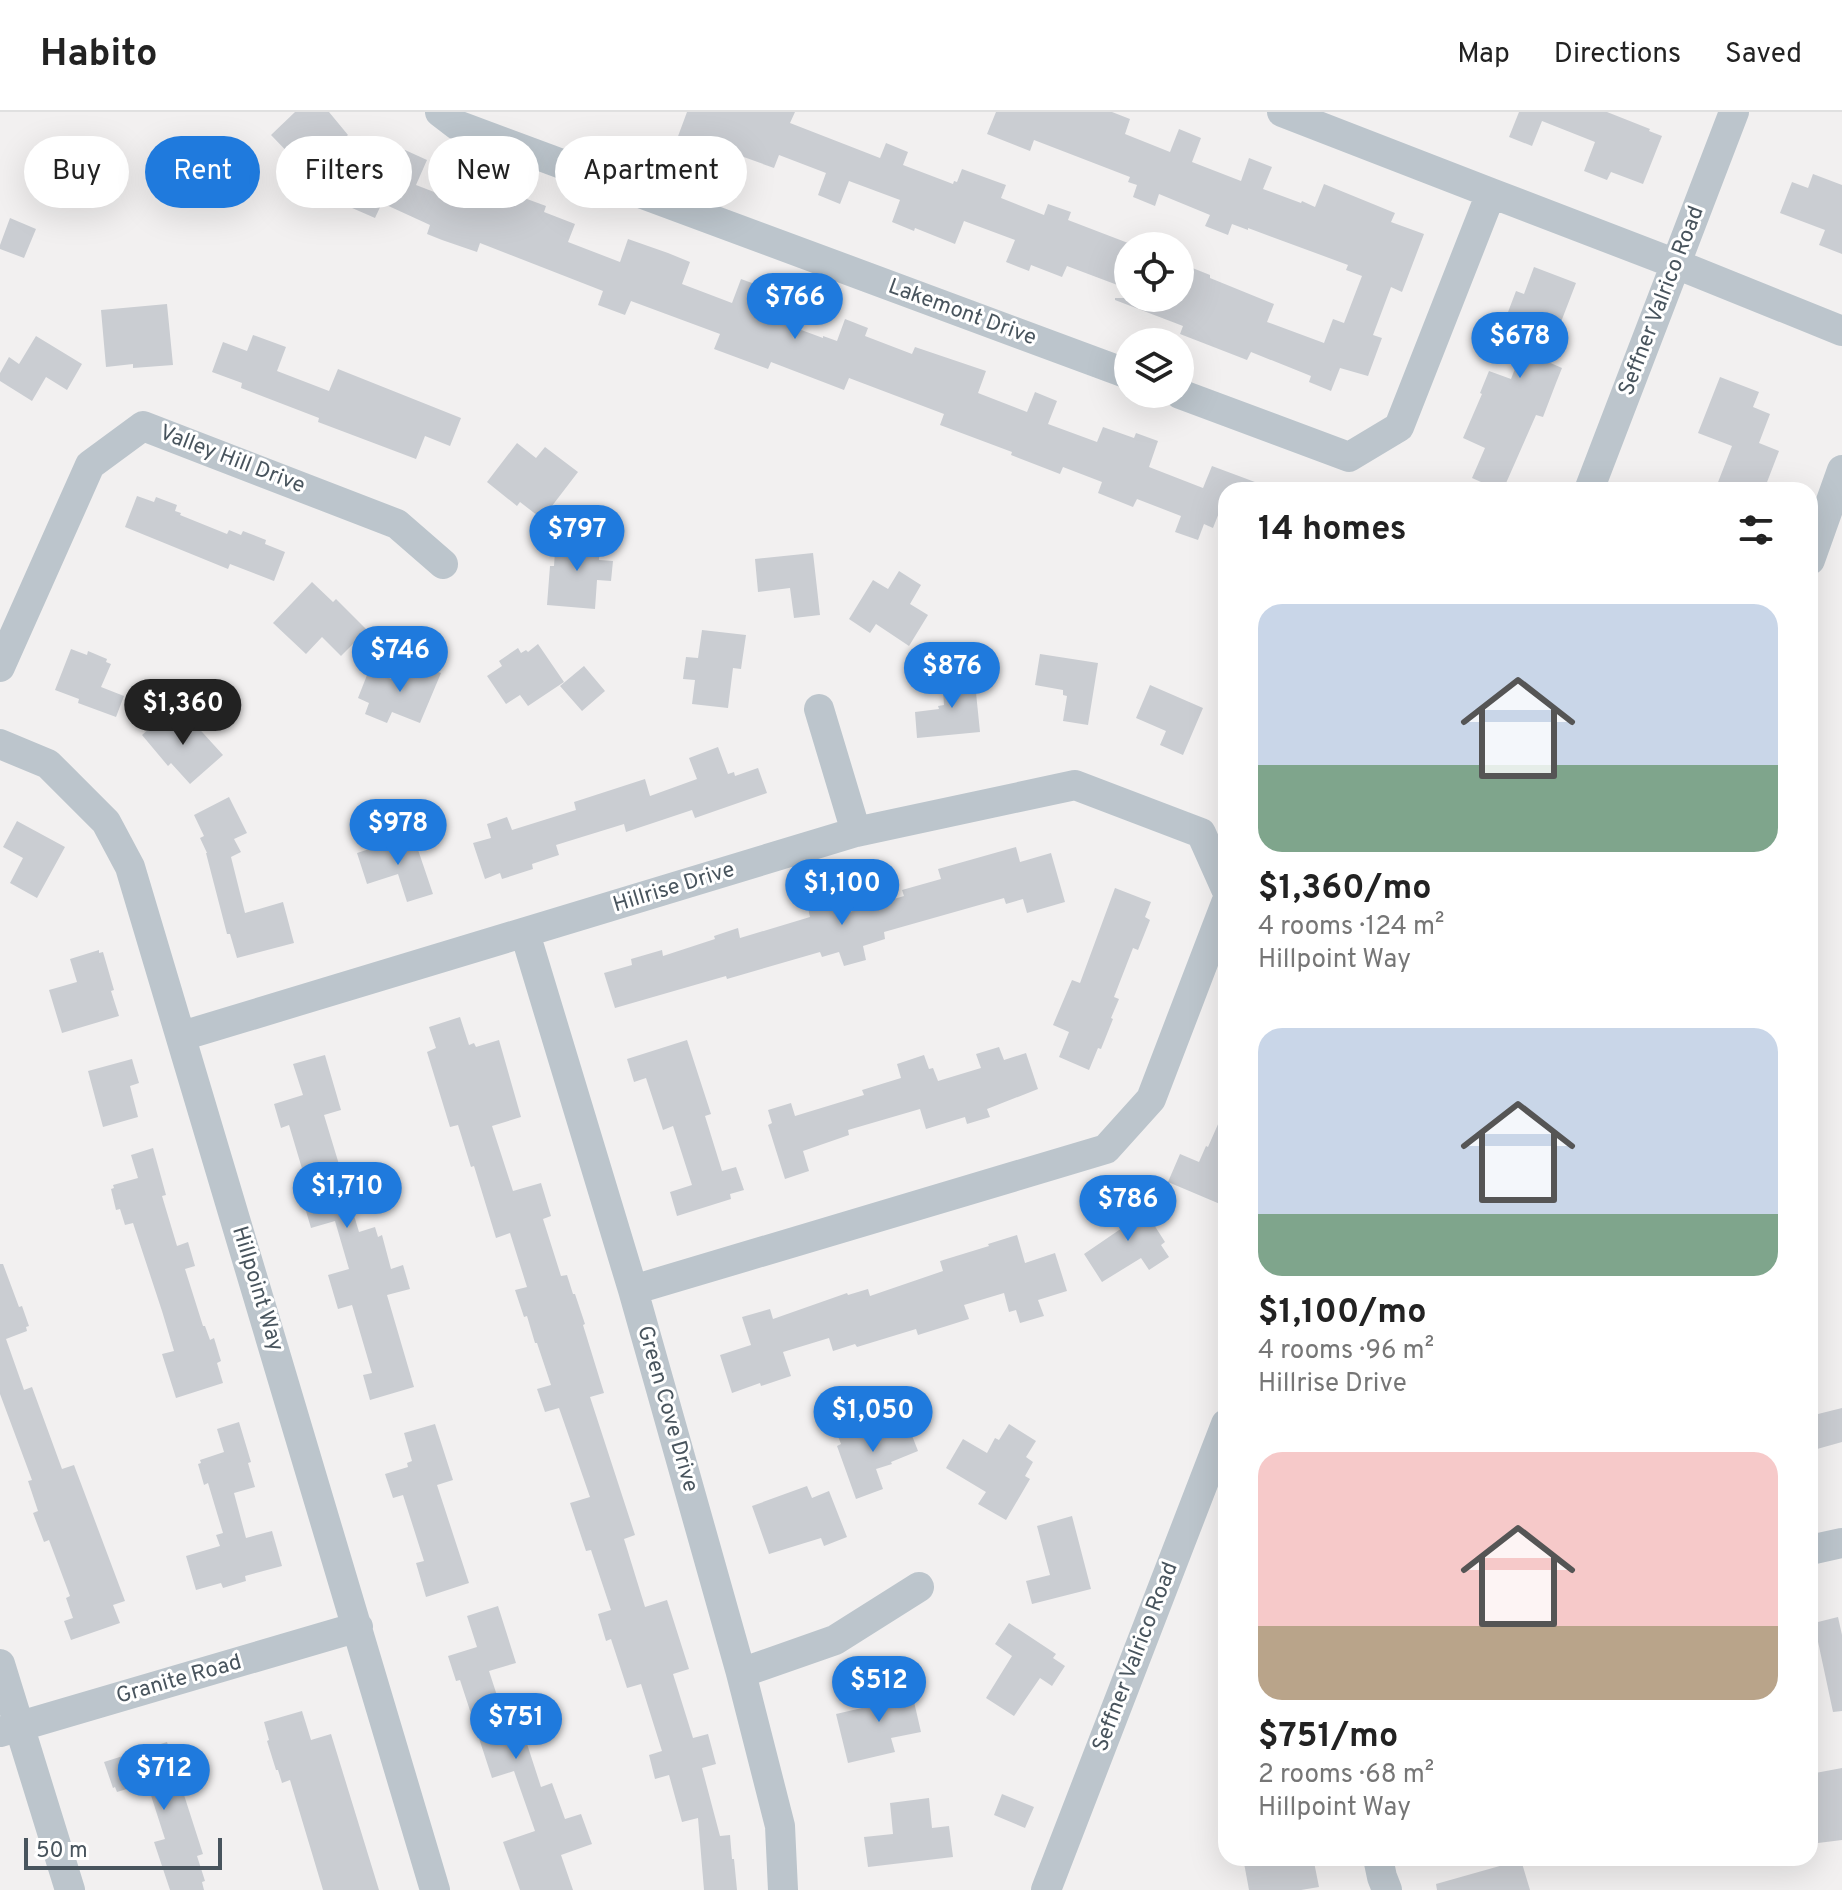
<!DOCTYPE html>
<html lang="en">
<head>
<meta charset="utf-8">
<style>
	body { margin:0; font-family:Overpass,sans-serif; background:#f6f6f6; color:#222; height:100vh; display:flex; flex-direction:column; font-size:30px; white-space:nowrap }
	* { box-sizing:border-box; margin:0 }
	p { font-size:26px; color:#767676 }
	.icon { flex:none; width:44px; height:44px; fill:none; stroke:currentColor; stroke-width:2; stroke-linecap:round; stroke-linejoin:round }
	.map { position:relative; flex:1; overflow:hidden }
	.side { position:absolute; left:1218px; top:370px; width:600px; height:1384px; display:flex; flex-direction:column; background:#fff; border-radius:24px; box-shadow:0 8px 32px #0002 }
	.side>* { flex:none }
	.hud { position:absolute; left:24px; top:24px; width:760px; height:72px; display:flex; gap:16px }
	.buttons { position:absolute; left:1114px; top:120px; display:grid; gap:16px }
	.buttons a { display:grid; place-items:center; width:80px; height:80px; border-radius:50%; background:#fff; box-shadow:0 8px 32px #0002; font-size:40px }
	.scale { position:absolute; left:24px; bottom:20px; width:198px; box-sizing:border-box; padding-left:8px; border:4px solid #48545d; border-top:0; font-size:22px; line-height:28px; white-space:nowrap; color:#48545d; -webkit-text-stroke:6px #fff; paint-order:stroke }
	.price { position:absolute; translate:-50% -68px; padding:0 18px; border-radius:28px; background:#1f7add; color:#fff; font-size:26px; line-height:52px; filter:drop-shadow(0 2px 4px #0008) }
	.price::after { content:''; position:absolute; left:50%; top:48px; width:24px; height:18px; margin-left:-12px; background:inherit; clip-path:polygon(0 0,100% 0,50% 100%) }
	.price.selected { background:#222; color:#fff }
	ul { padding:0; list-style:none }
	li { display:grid; align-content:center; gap:16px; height:424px; padding:0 40px }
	li span { display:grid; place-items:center; height:248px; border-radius:24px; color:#555 }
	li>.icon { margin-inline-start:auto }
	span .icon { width:144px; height:144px; fill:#fffc; stroke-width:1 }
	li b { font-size:34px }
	h2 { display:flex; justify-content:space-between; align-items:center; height:96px; padding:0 40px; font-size:34px }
	.pill { padding:0 28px; border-radius:36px; background:#fff; box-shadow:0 8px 32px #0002; font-size:28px; line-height:72px }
	.pill.selected { background:#1f7add; color:#fff }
	header { display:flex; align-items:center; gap:48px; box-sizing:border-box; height:112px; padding:0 40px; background:#fff; border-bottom:2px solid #e0e0e0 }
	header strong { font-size:38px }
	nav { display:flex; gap:44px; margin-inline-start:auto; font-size:28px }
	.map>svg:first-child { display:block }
</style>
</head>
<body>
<header>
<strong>Habito</strong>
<nav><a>Map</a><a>Directions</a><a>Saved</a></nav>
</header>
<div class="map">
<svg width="1842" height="1778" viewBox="0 0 1842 1778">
	<rect width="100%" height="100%" fill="#f2f0f0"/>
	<!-- building -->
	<path fill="#cacdd2" d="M 295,0 L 329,0 L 348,23 L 318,51 L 308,41 L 298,51 L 271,23 Z
		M 687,0 L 795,0 L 790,11 L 880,46 L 886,31 L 908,40 L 903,53 L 953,72 L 954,69 L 957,70 L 962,57 L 1006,73 L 1001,86 L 1044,103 L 1048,92 L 1071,100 L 1068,108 L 1128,131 L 1128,177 L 1067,154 L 1062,165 L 1031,153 L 1029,159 L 1006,150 L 1015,128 L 964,109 L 955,132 L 915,116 L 914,119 L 892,110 L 900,88 L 849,69 L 840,92 L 818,83 L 826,61 L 779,43 L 774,56 L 741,44 L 738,53 L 714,44 L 715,42 L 677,27 Z
		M 996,0 L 1112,0 L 1130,7 L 1125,22 L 1170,40 L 1179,17 L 1201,26 L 1192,50 L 1241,69 L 1249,46 L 1272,55 L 1263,77 L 1301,91 L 1302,89 L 1315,95 L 1324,72 L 1395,101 L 1391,110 L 1424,122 L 1402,180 L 1391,175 L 1373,223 L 1382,226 L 1368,264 L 1340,256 L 1331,279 L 1309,270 L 1311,264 L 1251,240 L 1247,248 L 1180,222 L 1183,214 L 1115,188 L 1115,186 L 1180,186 L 1180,151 L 1210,163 L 1210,166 L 1274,192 L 1267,210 L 1324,231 L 1333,207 L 1344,211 L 1362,164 L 1346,158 L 1348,153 L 1248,116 L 1248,118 L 1232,112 L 1228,123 L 1205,114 L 1210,103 L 1159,82 L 1155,94 L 1133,85 L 1137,73 L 1128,70 L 1130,65 L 1034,28 L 1030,39 L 987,22 Z
		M 1519,0 L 1607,0 L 1650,17 L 1649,19 L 1662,24 L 1643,72 L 1611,60 L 1607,68 L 1584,59 L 1595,30 L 1542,9 L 1532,34 L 1509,25 Z
		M 405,38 L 427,48 L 416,73 L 455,88 L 456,86 L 470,91 L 478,69 L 546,94 L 544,100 L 575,112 L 568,130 L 620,150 L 628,127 L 668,141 L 690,150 L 682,172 L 732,191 L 741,167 L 763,175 L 755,198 L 786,210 L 785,212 L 823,226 L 823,224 L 837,229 L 845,207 L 868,216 L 865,224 L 912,242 L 915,235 L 986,259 L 978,281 L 1027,300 L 1035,280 L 1057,289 L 1048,312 L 1097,330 L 1103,315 L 1134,326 L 1136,321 L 1158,329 L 1149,355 L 1203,376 L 1212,354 L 1271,376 L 1270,378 L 1226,378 L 1226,383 L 1213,416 L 1204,412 L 1198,428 L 1175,420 L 1181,404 L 1137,387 L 1133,395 L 1098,381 L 1102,370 L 1063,355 L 1060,362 L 1011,343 L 1012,340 L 940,313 L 944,302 L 849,266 L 844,278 L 771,250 L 768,257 L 714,237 L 720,222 L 631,189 L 625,203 L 598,193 L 603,179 L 480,131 L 477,140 L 442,128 L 427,122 L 430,113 L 382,91 L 375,106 L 343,92 L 364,46 L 395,60 Z
		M 1813,62 L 1842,73 L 1842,142 L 1819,133 L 1825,118 L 1780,101 L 1792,70 L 1808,76 Z
		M 10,106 L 36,117 L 24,146 L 0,137 L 0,133 Z
		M 1534,155 L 1576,171 L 1546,249 L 1562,256 L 1556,271 L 1543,305 L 1536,303 L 1503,378 L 1499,378 L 1472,366 L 1485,336 L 1463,326 L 1482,282 L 1480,281 L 1489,259 L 1511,267 L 1530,218 L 1505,208 L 1516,179 L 1524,182 Z
		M 167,192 L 173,253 L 133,256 L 133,252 L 106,255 L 101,198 Z
		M 253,223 L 286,235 L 277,259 L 329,279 L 338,257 L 461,306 L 450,334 L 425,324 L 416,347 L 318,310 L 319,306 L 241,276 L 242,271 L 212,260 L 223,230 L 247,239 Z
		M 36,224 L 82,252 L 67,278 L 46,265 L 32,289 L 0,269 L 0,261 L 9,245 L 19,252 Z
		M 1720,265 L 1759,280 L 1753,295 L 1770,302 L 1759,331 L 1779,339 L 1764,378 L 1715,378 L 1732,334 L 1698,321 Z
		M 517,331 L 536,346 L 545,335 L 578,360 L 542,407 L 520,390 L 517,394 L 487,370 Z
		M 137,384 L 154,390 L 156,385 L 177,393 L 175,399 L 181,401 L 180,403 L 227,422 L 229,418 L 241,423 L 243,419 L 266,428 L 265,432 L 285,440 L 274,469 L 230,452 L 228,457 L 125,415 Z
		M 556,425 L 600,428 L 599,448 L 613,449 L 611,469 L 597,468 L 595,497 L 547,493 L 550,454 L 554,454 Z
		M 813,441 L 820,503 L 794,506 L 790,476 L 758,480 L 755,447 Z
		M 899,459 L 921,473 L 910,492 L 928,503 L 909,534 L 876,512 L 870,521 L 849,507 L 873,468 L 888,477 Z
		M 312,470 L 333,490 L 336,487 L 367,518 L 341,544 L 322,525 L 306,542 L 273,511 Z
		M 702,518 L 746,523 L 741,557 L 733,556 L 728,596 L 692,592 L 695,568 L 683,567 L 686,545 L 698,546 Z
		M 538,532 L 564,570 L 528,594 L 520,583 L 506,592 L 487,564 L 502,554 L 499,549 L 518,536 L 521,541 L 526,538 L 528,540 Z
		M 71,537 L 87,543 L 88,539 L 107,547 L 106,550 L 111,552 L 101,575 L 124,584 L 116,605 L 78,591 L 79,587 L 55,578 Z
		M 1040,542 L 1098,551 L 1088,613 L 1063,609 L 1067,584 L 1063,583 L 1063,578 L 1035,573 Z
		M 413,550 L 441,561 L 420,611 L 392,600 L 387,611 L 365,602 L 369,591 L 358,586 L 369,558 L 404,572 Z
		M 584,554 L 605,579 L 582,599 L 560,574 Z
		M 974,561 L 980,620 L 917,626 L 915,600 L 939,597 L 938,594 L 944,593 L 942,564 Z
		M 1150,573 L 1203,596 L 1183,643 L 1160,633 L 1166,619 L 1136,606 Z
		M 167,601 L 183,619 L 193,610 L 223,643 L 190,672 L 171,651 L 168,654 L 142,623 Z
		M 718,635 L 728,662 L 734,660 L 735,664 L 758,656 L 767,681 L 695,706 L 692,698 L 626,720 L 624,712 L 556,733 L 559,743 L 532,752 L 533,757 L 502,767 L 500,761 L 485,767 L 473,731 L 491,726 L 487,712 L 507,705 L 512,718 L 576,698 L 574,690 L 645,667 L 650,684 L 697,667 L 689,646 Z
		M 229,685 L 247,721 L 234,727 L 241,740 L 231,745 L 245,801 L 283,790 L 294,831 L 237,846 L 230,822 L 227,822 L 206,741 L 207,741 L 200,726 L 204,724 L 194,703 Z
		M 17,709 L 65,735 L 37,786 L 10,771 L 23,746 L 3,735 Z
		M 413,723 L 433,782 L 407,790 L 398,762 L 367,772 L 357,741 Z
		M 1016,735 L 1020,750 L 1051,741 L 1065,790 L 1027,801 L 1023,787 L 1006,792 L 1004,786 L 884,820 L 885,827 L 863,834 L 866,848 L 844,854 L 839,840 L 822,845 L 820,840 L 727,867 L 726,864 L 615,896 L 604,861 L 632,853 L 631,847 L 662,838 L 663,844 L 715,827 L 714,824 L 738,816 L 740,826 L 810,805 L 808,796 L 832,789 L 836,804 L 904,784 L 902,778 L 941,767 L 938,757 Z
		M 1115,776 L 1151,790 L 1145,805 L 1150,808 L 1138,838 L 1133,836 L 1114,885 L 1119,887 L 1111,906 L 1113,907 L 1101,937 L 1098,936 L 1089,958 L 1059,945 L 1069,920 L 1053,913 L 1072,868 L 1080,871 Z
		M 99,838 L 99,841 L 103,840 L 114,878 L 111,879 L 119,904 L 62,921 L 49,878 L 77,870 L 70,847 Z
		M 460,905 L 469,933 L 474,931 L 476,935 L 499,928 L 521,1005 L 492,1014 L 513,1079 L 541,1071 L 551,1104 L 543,1107 L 561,1164 L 567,1163 L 573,1182 L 575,1182 L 585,1212 L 583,1213 L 604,1281 L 590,1285 L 635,1423 L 624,1427 L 645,1495 L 667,1488 L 689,1557 L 673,1562 L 693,1626 L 708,1622 L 716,1652 L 702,1656 L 720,1724 L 730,1723 L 732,1747 L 734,1747 L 737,1778 L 704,1778 L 698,1706 L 682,1710 L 669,1663 L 655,1667 L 649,1643 L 662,1639 L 641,1572 L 627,1576 L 611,1527 L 606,1529 L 598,1502 L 611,1498 L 591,1438 L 586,1439 L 570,1391 L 590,1385 L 559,1296 L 545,1300 L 537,1277 L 551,1273 L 537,1231 L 535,1231 L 527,1204 L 524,1205 L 515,1178 L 527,1175 L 510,1121 L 496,1126 L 474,1054 L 471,1055 L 458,1013 L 450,1015 L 427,940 L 436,936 L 429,915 Z
		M 687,928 L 711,1002 L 705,1004 L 722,1059 L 736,1055 L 744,1078 L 730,1082 L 731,1087 L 677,1104 L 670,1080 L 692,1073 L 673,1014 L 663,1018 L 646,966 L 634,970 L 627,947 Z
		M 999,935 L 1004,948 L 1026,941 L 1038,977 L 987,997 L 990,1005 L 967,1012 L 965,1005 L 926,1017 L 920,997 L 848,1018 L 849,1023 L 803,1039 L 809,1059 L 785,1067 L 768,1013 L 772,1011 L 768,998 L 791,991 L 795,1004 L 864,983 L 862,978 L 901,966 L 897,952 L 924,943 L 929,957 L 933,956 L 938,969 L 981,956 L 976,942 Z
		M 325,943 L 341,998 L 324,1003 L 341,1059 L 350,1057 L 356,1077 L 347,1080 L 359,1120 L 375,1115 L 378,1125 L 382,1123 L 391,1157 L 403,1153 L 410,1177 L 387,1183 L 414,1275 L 370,1288 L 363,1263 L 372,1261 L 352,1193 L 338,1197 L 328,1163 L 349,1157 L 335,1109 L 311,1116 L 301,1082 L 309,1080 L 289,1013 L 281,1016 L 274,992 L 303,983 L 293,952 Z
		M 132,947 L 139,971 L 130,974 L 138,1005 L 103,1015 L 88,959 Z
		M 1226,994 L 1226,1076 L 1220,1092 L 1168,1070 L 1180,1042 L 1199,1050 L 1206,1034 L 1208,1035 Z
		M 153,1036 L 166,1083 L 162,1084 L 177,1134 L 188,1130 L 195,1154 L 185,1157 L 203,1214 L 205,1214 L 210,1228 L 214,1226 L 221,1249 L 217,1251 L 223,1271 L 176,1286 L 162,1242 L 174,1239 L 162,1199 L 133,1111 L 125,1113 L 120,1097 L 116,1098 L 111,1077 L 114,1076 L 113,1073 L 138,1066 L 131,1043 Z
		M 1135,1083 L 1165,1130 L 1161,1133 L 1169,1145 L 1149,1158 L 1141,1146 L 1102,1170 L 1084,1142 L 1125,1114 L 1113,1096 Z
		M 1017,1123 L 1025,1151 L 1055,1141 L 1067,1179 L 1038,1188 L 1044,1204 L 1020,1211 L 1016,1198 L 1009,1200 L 1004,1181 L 964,1193 L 969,1207 L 918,1223 L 916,1217 L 857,1235 L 855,1232 L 833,1239 L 829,1226 L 783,1240 L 791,1264 L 761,1274 L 760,1271 L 732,1281 L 720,1243 L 751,1233 L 742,1205 L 770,1197 L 773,1207 L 847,1181 L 848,1183 L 868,1177 L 870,1184 L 943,1159 L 940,1149 L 989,1134 L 988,1132 Z
		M 0,1152 L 3,1152 L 19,1195 L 22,1194 L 29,1214 L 26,1215 L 27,1219 L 6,1227 L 24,1278 L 32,1275 L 62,1357 L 74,1353 L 125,1489 L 113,1493 L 120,1511 L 71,1528 L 64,1509 L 73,1506 L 66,1486 L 70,1484 L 49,1428 L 44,1430 L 33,1401 L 38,1399 L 28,1369 L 32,1368 L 0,1282 Z
		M 1842,1296 L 1842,1330 L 1810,1339 L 1810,1304 Z
		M 906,1308 L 918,1339 L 891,1350 L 892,1352 L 876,1357 L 883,1377 L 856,1387 L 837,1334 L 841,1332 L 836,1319 L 858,1310 L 864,1324 Z
		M 239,1310 L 251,1350 L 248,1351 L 255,1375 L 234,1381 L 246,1426 L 272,1419 L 282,1454 L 245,1464 L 246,1469 L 223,1476 L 221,1471 L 196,1478 L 186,1444 L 220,1434 L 216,1423 L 223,1421 L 208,1371 L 204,1373 L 198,1352 L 201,1351 L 200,1348 L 224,1340 L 217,1317 Z
		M 435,1312 L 453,1368 L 437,1373 L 469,1471 L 426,1485 L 416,1451 L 424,1449 L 403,1383 L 393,1386 L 385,1362 L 408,1355 L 407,1351 L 412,1349 L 404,1321 Z
		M 1009,1312 L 1036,1329 L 1026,1345 L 1033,1350 L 1025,1364 L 1030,1367 L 1006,1408 L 978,1392 L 986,1380 L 946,1356 L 963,1327 L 987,1341 L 995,1326 L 999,1328 Z
		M 807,1374 L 812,1386 L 829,1379 L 847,1425 L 824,1434 L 821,1426 L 769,1442 L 752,1394 Z
		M 1072,1404 L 1091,1477 L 1032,1492 L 1026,1469 L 1050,1463 L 1037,1414 Z
		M 498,1494 L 516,1551 L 489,1559 L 505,1608 L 518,1604 L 541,1675 L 552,1671 L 565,1707 L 581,1702 L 592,1732 L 561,1743 L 573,1778 L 520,1778 L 503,1730 L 535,1719 L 514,1659 L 492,1666 L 460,1568 L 456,1569 L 448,1544 L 477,1535 L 467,1504 Z
		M 1838,1505 L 1842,1523 L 1842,1599 L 1833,1600 L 1814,1511 Z
		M 1009,1511 L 1056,1542 L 1053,1546 L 1065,1554 L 1052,1574 L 1040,1566 L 1014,1604 L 986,1586 L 1012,1544 L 995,1532 Z
		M 909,1568 L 921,1620 L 891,1626 L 895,1640 L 848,1651 L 836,1602 L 888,1590 L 884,1574 Z
		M 302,1599 L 311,1628 L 331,1622 L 379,1778 L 323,1778 L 290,1668 L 282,1671 L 278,1658 L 276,1658 L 267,1629 L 269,1628 L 264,1610 Z
		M 167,1630 L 203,1742 L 197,1744 L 205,1769 L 202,1770 L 204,1778 L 170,1778 L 154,1730 L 165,1727 L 147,1671 L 117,1680 L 115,1675 L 113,1676 L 104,1650 Z
		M 1842,1656 L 1842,1728 L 1810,1732 L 1810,1662 Z
		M 1002,1682 L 1034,1695 L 1025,1716 L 994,1703 Z
		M 929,1686 L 932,1716 L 949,1714 L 953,1745 L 868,1755 L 864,1725 L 893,1722 L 890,1691 Z
		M 1257,1746 L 1289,1746 L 1291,1754 L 1314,1750 L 1319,1775 L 1301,1778 L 1249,1778 L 1244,1751 L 1258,1748 Z
		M 1521,1748 L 1530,1778 L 1437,1778 L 1436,1772 Z"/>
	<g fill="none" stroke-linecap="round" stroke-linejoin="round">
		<!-- minor -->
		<path stroke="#bcc5cc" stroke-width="30" d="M 440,0 L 457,13 L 1128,262
			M 1491,81 L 1676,152 L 1842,219
			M 1180,282 L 1349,345 L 1399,315 L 1491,81 L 1282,0
			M 1589,378 L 1734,0
			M 1810,448 L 1842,358
			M 0,555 L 90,353 L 143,314 L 397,412 L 443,452
			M 819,597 L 856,720
			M 0,632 L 48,652 L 106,710 L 130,755 L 435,1778
			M 525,821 L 633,1178 L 741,1561 L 780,1714 L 783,1778
			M 182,924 L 856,720 L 1075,673 L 1201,721 L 1226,777
			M 633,1178 L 1106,1037 L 1151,987 L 1226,791
			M 1810,1438 L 1842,1431
			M 0,1552 L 70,1778
			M 741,1561 L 835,1528 L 919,1475
			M 0,1620 L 358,1515
			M 1378,1746 L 1382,1765 L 1387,1778
			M 1046,1778 L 1226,1312"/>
	</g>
	<g text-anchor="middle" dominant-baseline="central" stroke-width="6" stroke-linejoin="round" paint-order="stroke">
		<!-- street labels -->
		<g font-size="22" fill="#48545d" stroke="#fff">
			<text transform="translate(1662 189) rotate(-69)">Seffner Valrico Road</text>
			<text transform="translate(962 201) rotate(20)">Lakemont Drive</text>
			<text transform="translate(232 348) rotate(21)">Valley Hill Drive</text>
			<text transform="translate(674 776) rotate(-17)">Hillrise Drive</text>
			<text transform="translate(257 1177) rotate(73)">Hillpoint Way</text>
			<text transform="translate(667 1297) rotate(74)">Green Cove Drive</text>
			<text transform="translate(1136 1545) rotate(-69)">Seffner Valrico Road</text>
			<text transform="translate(179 1568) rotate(-16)">Granite Road</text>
		</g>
	</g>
</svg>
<div class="buttons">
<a><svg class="icon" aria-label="locate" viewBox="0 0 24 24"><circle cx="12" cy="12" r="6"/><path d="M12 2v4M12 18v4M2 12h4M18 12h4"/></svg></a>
<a><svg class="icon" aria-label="layers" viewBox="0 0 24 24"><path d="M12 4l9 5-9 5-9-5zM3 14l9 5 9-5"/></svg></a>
</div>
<div class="scale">50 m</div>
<b class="price" style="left:795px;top:229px">$766</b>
<b class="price" style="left:1520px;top:268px">$678</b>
<b class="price" style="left:577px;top:461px">$797</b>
<b class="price" style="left:400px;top:582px">$746</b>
<b class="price" style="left:952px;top:598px">$876</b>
<b class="price selected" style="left:183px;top:635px">$1,360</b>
<b class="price" style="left:398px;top:755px">$978</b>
<b class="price" style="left:842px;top:815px">$1,100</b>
<b class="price" style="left:347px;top:1118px">$1,710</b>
<b class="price" style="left:1128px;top:1131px">$786</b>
<b class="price" style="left:873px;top:1342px">$1,050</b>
<b class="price" style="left:879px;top:1612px">$512</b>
<b class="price" style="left:516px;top:1649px">$751</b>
<b class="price" style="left:164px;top:1700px">$712</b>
<div class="hud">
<a class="pill">Buy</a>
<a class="pill selected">Rent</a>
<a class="pill">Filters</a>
<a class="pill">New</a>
<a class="pill">Apartment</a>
</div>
<section class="side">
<h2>14 homes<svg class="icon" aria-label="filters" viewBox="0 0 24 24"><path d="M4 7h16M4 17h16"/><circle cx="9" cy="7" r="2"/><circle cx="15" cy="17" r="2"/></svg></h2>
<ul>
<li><span style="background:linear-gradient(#c9d6e8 65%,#7fa58c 0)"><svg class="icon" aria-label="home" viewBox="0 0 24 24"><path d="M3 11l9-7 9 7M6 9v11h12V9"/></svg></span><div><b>$1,360/mo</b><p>4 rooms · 124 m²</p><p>Hillpoint Way</p></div></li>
<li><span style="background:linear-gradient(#c9d6e8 75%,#7fa58c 0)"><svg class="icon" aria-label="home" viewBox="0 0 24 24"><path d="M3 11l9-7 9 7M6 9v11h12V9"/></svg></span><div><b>$1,100/mo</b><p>4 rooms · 96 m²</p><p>Hillrise Drive</p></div></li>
<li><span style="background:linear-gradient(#f6c9c9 70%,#b9a48a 0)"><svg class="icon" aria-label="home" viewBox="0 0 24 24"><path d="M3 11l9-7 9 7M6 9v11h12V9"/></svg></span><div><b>$751/mo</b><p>2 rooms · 68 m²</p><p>Hillpoint Way</p></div></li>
</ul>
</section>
</div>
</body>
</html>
